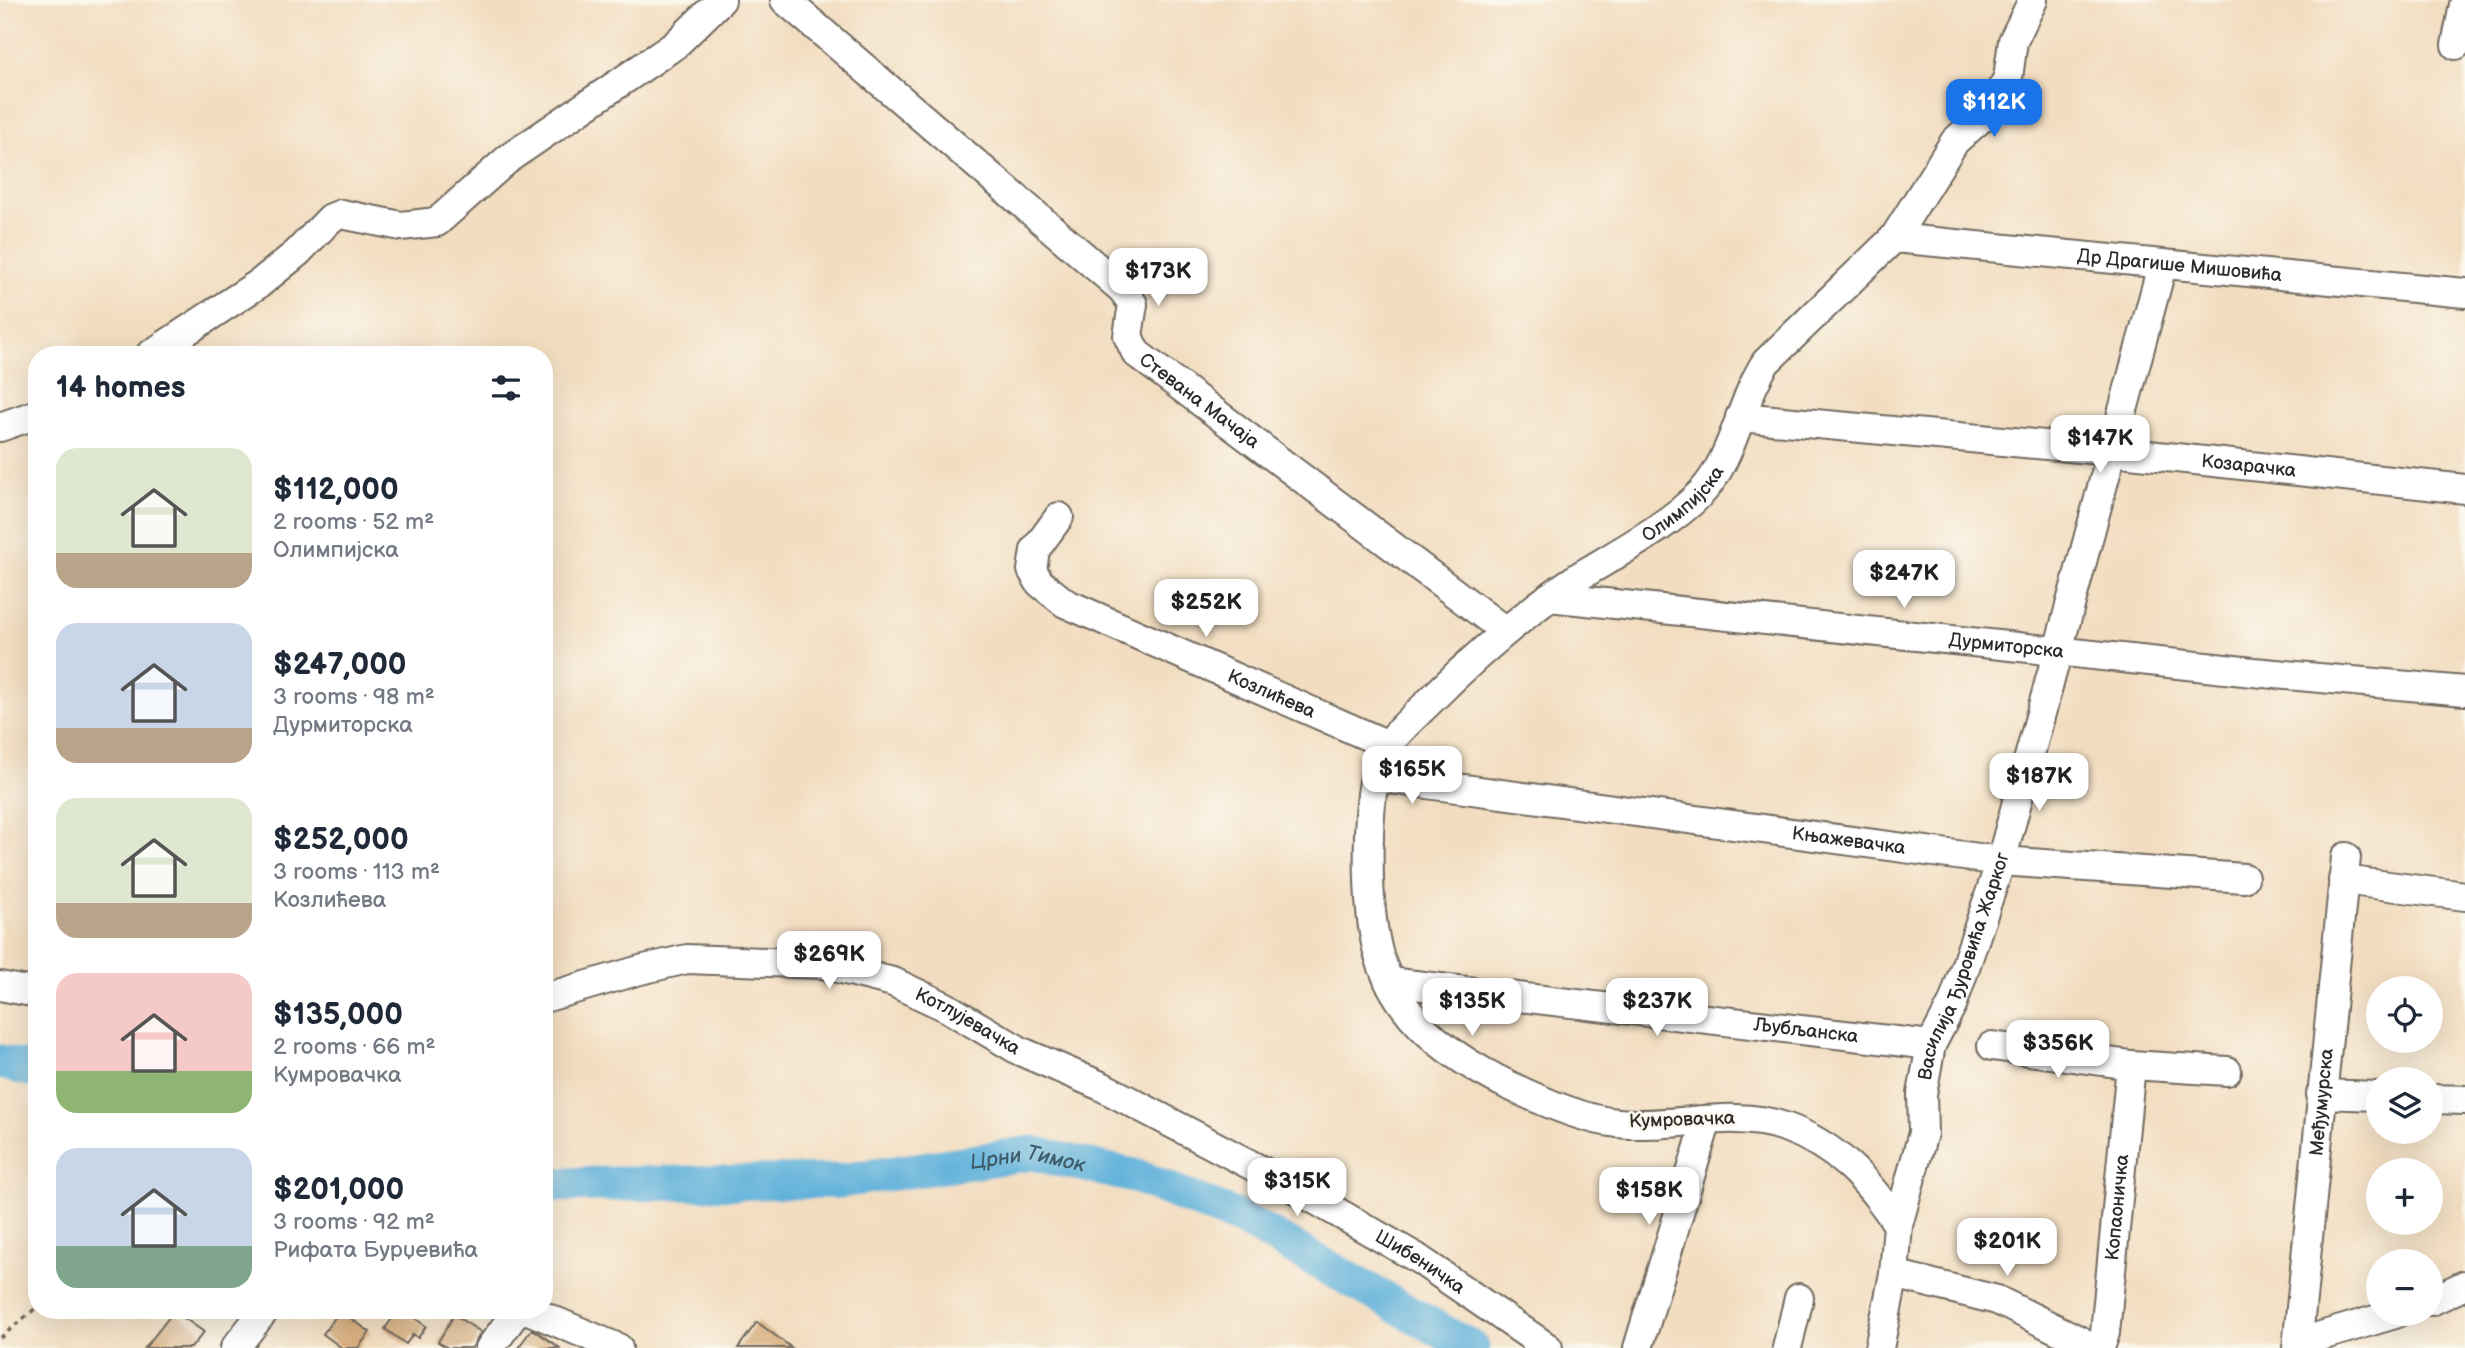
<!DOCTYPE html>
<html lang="en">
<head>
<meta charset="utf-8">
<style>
	body { margin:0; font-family:"Balsamiq Sans",sans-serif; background:#f2f2f3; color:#1f2937; height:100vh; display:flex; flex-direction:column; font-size:26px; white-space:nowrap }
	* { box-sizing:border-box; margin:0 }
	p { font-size:23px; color:#747a83 }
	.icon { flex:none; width:38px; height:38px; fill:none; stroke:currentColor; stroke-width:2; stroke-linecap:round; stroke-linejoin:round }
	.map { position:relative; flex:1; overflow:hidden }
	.sheet { position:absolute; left:28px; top:346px; width:525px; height:973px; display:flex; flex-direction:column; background:#fff; border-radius:28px; box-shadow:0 7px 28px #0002 }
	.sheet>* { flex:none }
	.buttons { position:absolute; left:2366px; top:976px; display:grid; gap:14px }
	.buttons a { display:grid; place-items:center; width:77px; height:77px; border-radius:50%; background:#fff; box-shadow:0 7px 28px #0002; font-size:35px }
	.price { position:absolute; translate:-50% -60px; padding:0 16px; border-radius:14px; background:#fff; color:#222; font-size:23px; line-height:46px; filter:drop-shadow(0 2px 4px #0008) }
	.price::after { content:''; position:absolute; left:50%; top:42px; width:21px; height:16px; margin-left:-10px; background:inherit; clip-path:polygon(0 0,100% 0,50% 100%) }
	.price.on { background:#1a73e8; color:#fff }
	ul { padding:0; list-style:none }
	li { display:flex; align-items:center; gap:21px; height:175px; padding:0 28px }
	li span { display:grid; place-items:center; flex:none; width:196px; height:140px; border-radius:21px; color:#555 }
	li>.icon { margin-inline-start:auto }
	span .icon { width:84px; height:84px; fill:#fffc; stroke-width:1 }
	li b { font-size:30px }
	h2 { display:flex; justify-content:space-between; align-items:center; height:84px; padding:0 28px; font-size:30px }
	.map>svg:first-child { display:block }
</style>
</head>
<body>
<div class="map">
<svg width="2465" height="1348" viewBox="0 0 2465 1348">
	<rect width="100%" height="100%" fill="#fbf7ec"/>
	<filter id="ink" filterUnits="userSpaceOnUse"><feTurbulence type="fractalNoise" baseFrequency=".0143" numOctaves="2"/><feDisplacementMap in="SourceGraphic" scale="14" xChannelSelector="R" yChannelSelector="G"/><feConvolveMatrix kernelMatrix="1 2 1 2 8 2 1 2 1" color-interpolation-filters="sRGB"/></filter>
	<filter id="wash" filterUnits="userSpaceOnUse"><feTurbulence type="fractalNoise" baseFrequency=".00686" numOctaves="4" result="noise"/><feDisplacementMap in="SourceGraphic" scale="28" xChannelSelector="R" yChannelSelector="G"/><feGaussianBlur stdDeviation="1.57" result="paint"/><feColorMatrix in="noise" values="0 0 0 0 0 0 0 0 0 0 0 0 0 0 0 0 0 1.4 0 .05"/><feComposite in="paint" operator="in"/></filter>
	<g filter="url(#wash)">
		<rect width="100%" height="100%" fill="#f2ddc0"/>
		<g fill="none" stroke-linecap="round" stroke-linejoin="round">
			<!-- river -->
			<g stroke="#5eb1da" stroke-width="35">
				<path d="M 0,1062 L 37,1071"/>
				<path id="s1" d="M 544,1185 L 840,1181 L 1032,1153 L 1138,1177 L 1242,1219 L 1472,1348"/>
			</g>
		</g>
		<g id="blocks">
			<!-- building -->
			<path fill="#d8af7f" d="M 174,1311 L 204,1332 L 191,1348 L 145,1348 Z
				M 340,1311 L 370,1332 L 358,1348 L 342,1348 L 323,1334 Z
				M 397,1311 L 404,1311 L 426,1326 L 418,1338 L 413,1334 L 406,1344 L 385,1329 Z
				M 454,1315 L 481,1332 L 472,1348 L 448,1348 L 438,1342 Z
				M 757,1322 L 792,1348 L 738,1348 Z
				M 532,1329 L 537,1332 L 560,1348 L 518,1348 Z"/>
		</g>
	</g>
	<g filter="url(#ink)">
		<use href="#blocks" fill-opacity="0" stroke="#71695f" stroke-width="2"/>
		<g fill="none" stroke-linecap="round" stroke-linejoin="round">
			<defs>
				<g id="minor">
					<path id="s2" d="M 785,0 L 1122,289 L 1133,304 L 1128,336 L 1136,353 L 1505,631"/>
					<path d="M 2456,45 L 2465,0"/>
					<path id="s3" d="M 1894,238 L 2465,293"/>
					<path d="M 150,355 L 260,283 L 297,253 L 331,218 L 341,214 L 401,226 L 437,222 L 509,158 L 675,45 L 721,0"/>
					<path id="s4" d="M 1740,417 L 2111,451 L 2465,489"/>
					<path d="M 0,427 L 37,414"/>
					<path id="s5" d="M 1059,517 L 1035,550 L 1032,570 L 1040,583 L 1065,603 L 1388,745"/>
					<path id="s6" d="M 1549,597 L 2253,672 L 2465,691"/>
					<path id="s7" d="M 1375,777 L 2001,861 L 2244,878"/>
					<path d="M 2343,880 L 2465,896"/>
					<path id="s8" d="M 1389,982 L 1931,1045"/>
					<path d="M 0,986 L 37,993"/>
					<path id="s9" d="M 544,998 L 640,970 L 687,959 L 822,964 L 893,982 L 946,1007 L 1020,1051 L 1101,1086 L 1300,1191 L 1417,1258 L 1548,1348"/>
					<path d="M 1992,1046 L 2131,1065 L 2227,1071"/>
					<path d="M 2321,1094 L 2378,1096"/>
					<path d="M 2431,1099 L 2465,1100"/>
					<path id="s10" d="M 1898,1225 C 1868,1180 1837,1146 1785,1127 C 1731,1108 1674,1129 1618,1123 C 1587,1120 1554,1106 1525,1093 C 1454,1061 1387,1017 1374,933 C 1367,893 1365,797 1380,760 C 1390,737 1412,719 1430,701 C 1476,655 1525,612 1580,576 C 1621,551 1667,527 1701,493 C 1734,458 1740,402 1766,362 L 1894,238 L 1955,141 L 1988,112 L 2008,78 L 2013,41 L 2033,0"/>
					<path d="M 1894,1274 L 1997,1300 L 2095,1348"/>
					<path d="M 2431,1301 L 2465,1285"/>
					<path d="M 531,1311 L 618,1348"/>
					<path d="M 2298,1339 L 2311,1339 L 2395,1314"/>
					<path d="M 235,1348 L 264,1311"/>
					<path d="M 490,1348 L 517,1311"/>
					<path d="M 1638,1348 L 1707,1120"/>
					<path d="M 1787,1348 L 1799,1298"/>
					<path id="s11" d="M 1879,1348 L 1894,1274 L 1898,1225 L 1923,1133 L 1922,1094 L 1931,1045 L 1953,1003 L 2001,861 L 2162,266"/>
					<path id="s12" d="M 2100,1348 L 2105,1333 L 2131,1065"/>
					<path id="s13" d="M 2297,1348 L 2346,857"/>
				</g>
			</defs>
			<!-- minor casing -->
			<use href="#minor" stroke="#71695f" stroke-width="32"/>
			<!-- path -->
			<path stroke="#71695f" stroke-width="3.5" stroke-dasharray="5 5" stroke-linecap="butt" d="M 0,1338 L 37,1307"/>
			<!-- minor -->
			<use href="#minor" stroke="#fff" stroke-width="28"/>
		</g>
	</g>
	<g text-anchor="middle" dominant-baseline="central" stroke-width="5" stroke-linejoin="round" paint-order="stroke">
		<!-- street labels -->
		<g font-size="19" fill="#2b2b2b" stroke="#fbf7ec">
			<text stroke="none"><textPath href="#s3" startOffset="287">Др Драгише Мишовића</textPath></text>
			<text stroke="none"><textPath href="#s2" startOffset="593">Стевана Мачаја</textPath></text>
			<text stroke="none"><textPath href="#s4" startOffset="511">Козарачка</textPath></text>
			<text stroke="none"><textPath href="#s10" startOffset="1223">Олимпијска</textPath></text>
			<text stroke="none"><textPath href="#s6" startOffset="460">Дурмиторска</textPath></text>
			<text stroke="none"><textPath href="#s5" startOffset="334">Козлићева</textPath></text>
			<text stroke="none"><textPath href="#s7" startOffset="478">Књажевачка</textPath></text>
			<text stroke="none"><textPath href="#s11" startOffset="394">Василија Ђуровића Жарког</textPath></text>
			<text stroke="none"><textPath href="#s9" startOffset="441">Котлујевачка</textPath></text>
			<text stroke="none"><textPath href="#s8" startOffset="420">Љубљанска</textPath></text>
			<text stroke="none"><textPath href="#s13" startOffset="247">Међумурска</textPath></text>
			<text transform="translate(1682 1120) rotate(-2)">Кумровачка</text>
			<text stroke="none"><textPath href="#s12" startOffset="142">Копаоничка</textPath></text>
			<text stroke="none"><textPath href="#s9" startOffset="954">Шибеничка</textPath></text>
		</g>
		<!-- water labels -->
		<g font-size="21" font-style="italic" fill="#3d5a68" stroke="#fbf7ec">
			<text stroke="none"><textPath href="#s1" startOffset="486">Црни Тимок</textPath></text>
		</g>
	</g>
</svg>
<div class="buttons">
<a><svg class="icon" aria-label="locate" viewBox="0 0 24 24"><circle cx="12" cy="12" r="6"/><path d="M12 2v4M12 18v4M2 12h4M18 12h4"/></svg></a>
<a><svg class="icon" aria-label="layers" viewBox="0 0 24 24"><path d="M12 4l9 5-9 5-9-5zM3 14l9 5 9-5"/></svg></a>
<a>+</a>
<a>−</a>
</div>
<b class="price on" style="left:1994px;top:139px">$112K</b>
<b class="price" style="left:1158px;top:308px">$173K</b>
<b class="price" style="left:2100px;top:475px">$147K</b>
<b class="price" style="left:1904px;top:610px">$247K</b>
<b class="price" style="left:1206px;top:639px">$252K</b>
<b class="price" style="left:1412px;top:806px">$165K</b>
<b class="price" style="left:2039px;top:813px">$187K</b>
<b class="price" style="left:829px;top:991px">$269K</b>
<b class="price" style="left:1472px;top:1038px">$135K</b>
<b class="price" style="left:1657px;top:1038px">$237K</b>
<b class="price" style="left:2058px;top:1080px">$356K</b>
<b class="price" style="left:1297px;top:1218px">$315K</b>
<b class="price" style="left:1649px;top:1227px">$158K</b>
<b class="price" style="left:2007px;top:1278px">$201K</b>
<section class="sheet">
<h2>14 homes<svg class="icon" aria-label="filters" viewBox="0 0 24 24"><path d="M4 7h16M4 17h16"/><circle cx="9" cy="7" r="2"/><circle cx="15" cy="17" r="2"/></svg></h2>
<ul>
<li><span style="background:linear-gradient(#dfe7d0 75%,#b9a48a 0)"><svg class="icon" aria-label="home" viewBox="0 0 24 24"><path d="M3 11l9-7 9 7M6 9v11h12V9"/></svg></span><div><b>$112,000</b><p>2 rooms · 52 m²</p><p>Олимпијска</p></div></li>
<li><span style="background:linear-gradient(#c9d6e8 75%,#b9a48a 0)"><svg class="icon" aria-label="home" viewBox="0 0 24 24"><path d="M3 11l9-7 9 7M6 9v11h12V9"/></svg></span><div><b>$247,000</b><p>3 rooms · 98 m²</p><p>Дурмиторска</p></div></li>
<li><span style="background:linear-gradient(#dfe7d0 75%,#b9a48a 0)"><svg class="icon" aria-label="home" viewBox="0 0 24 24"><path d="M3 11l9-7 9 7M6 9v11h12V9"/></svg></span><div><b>$252,000</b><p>3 rooms · 113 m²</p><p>Козлићева</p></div></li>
<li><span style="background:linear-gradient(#f6c9c9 70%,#8fb573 0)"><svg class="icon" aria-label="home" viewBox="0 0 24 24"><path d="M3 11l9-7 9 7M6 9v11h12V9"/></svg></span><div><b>$135,000</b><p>2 rooms · 66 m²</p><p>Кумровачка</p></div></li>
<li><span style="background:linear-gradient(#c9d6e8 70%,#7fa58c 0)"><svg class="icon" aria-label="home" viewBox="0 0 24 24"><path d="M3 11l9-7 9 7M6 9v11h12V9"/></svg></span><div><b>$201,000</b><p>3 rooms · 92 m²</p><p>Рифата Бурџевића</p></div></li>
</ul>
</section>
</div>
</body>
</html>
